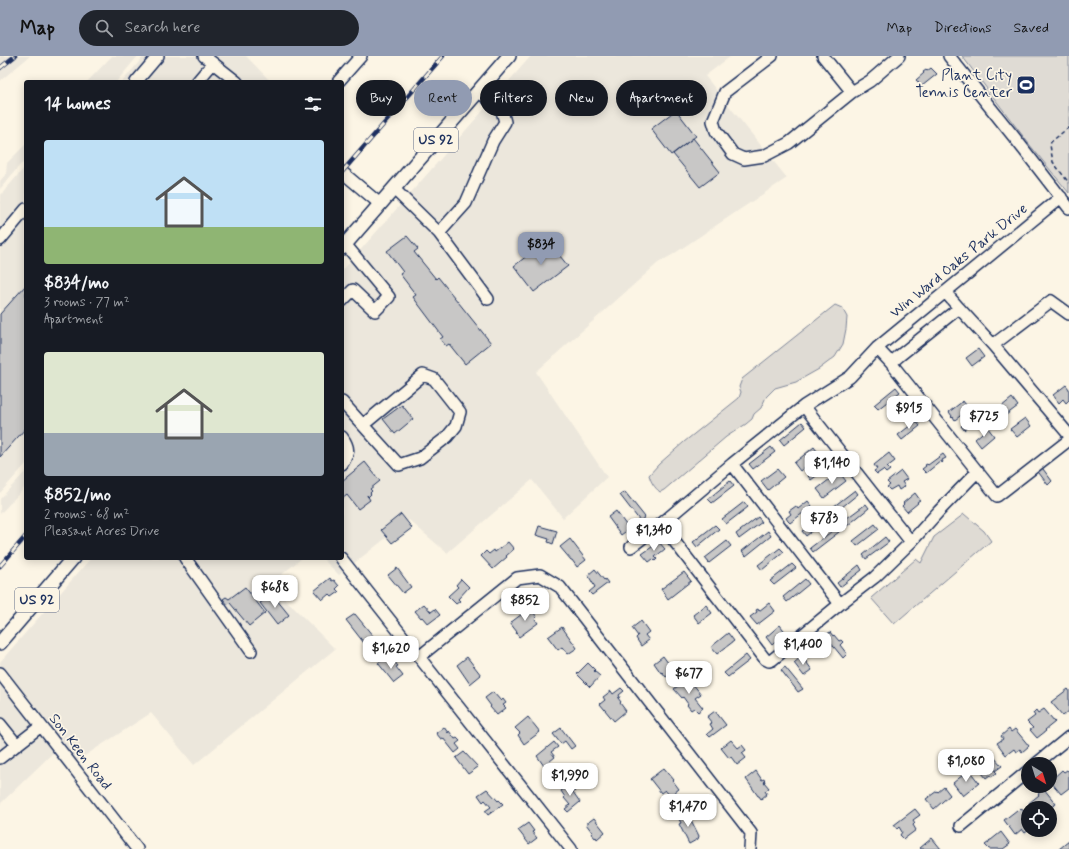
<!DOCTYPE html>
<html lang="en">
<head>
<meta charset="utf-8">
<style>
	body { margin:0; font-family:Mynerve,sans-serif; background:#20242c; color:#f1f3f6; height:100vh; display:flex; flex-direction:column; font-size:15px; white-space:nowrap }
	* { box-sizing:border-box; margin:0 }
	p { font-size:13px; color:#9ea1a6 }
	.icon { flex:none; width:22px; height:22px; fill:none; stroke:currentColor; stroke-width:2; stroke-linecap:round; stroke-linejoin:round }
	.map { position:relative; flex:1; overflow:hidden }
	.side { position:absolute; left:24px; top:24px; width:320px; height:480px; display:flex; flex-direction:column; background:#171b24; border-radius:4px; box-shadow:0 2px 10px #0003 }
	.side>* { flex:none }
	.banner { position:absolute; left:356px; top:24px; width:380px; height:36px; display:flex; gap:8px }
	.needle { width:26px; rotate:142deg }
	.controls { position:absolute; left:1021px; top:701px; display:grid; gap:8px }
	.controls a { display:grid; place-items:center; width:36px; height:36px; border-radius:50%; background:#171b24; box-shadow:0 2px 10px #0003; font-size:20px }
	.price { position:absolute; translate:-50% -34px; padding:0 9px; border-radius:8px; background:#fff; color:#222; font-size:13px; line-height:26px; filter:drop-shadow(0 1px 2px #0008) }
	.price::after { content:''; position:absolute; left:50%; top:24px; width:12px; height:9px; margin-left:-6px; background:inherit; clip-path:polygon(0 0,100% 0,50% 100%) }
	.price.active { background:#919bb2; color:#111 }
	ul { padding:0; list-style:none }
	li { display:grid; align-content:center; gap:8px; height:212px; padding:0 20px }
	li span { display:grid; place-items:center; height:124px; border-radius:4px; color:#555 }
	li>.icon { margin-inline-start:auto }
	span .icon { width:72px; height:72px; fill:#fffc; stroke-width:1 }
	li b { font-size:17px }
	h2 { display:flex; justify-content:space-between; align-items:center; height:48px; padding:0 20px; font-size:17px }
	.chip { padding:0 14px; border-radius:18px; background:#171b24; box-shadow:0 2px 10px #0003; font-size:14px; line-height:36px }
	.chip.active { background:#919bb2; color:#111 }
	header { display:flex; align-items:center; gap:24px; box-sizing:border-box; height:56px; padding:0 20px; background:#919bb2; color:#111 }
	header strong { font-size:19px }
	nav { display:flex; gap:22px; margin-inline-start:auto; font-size:14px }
	.search { width:280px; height:36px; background:#20242c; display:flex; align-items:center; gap:10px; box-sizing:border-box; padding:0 14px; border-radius:22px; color:#9ea1a6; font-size:15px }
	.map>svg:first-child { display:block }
</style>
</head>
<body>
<header>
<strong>Map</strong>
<div class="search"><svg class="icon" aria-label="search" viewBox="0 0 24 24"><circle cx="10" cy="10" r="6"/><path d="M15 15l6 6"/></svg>Search here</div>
<nav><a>Map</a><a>Directions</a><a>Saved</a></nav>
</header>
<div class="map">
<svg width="1069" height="793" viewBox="0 0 1069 793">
	<rect width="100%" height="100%" fill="#fcf5e5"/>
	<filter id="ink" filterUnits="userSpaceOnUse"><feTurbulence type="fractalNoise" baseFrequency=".025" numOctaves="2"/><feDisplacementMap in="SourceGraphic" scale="8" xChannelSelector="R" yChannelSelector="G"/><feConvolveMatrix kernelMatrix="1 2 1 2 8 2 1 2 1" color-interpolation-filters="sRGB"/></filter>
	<g filter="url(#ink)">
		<!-- built -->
		<path fill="#ece7dc" d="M 0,0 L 30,0 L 0,25 Z
			M 112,0 L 138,0 L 116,26 L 87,26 Z
			M 144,0 L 246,0 L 271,26 L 122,26 Z
			M 531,0 L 731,0 L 705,20 L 787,122 L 672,199 L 658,207 L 536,316 L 607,421 L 563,462 L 532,424 L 447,497 L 409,464 L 339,519 L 322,502 L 342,502 L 342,215 Z
			M 26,88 L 26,108 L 23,107 L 20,109 L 0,133 L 0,125 L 6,118 L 7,107 Z
			M 24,112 L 26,113 L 26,408 L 0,437 L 0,140 Z
			M 26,415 L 26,430 L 0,458 L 0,443 Z
			M 91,502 L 302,502 L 270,528 L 335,593 L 194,709 L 151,657 L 72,708 L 58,692 L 0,748 L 0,606 Z"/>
		<!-- green -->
		<path fill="#dfdbd4" stroke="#7d8599" d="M 962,0 L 1069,0 L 1069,137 L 1029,88 Z
			M 835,249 L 842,252 L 847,261 L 846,273 L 843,288 L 835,301 L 819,313 L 796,326 L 775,332 L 766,341 L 761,352 L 754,358 L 752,363 L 746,368 L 726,381 L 664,434 L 660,436 C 654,431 651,426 649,419 L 659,408 L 684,386 L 739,342 L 741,336 L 739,331 L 742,323 Z
			M 964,458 L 984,475 L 991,485 L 894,568 L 871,542 L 916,503 L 921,507 L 934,481 Z"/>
		<!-- building -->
		<path fill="#c8c7c6" stroke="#1b2f5e" d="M 931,12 L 937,18 L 922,30 L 916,24 L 924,17 L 923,16 L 926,14 L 927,15 Z
			M 676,54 L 696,80 L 671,99 L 651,73 Z
			M 693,82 L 720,116 L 700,131 L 673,98 Z
			M 407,180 L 418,193 L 414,196 L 436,223 L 438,221 L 491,287 L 465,308 L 449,288 L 446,290 L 440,283 L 443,281 L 413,241 L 416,239 L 400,218 L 403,216 L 387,195 Z
			M 547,184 L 568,210 L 534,236 L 514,210 Z
			M 26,229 L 26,372 L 0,401 L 0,258 Z
			M 978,293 L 984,301 L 972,310 L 966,302 Z
			M 1066,329 L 1069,333 L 1069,344 L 1066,347 L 1063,343 L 1059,347 L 1053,339 Z
			M 896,331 L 900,336 L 878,353 L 874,349 Z
			M 1012,342 L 1018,350 L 1002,362 L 996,355 Z
			M 963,345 L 969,353 L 955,364 L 953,361 L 952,362 L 951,361 L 952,360 L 949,356 Z
			M 402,349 L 413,363 L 395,378 L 383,363 Z
			M 971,362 L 974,366 L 964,374 L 961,370 Z
			M 1025,362 L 1031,370 L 1017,381 L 1010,373 Z
			M 916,365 L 920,370 L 902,384 L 898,379 Z
			M 802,366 L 806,371 L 784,389 L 780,384 Z
			M 988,372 L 994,380 L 981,391 L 975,383 Z
			M 771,391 L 775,396 L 753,413 L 749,408 Z
			M 814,391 L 820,399 L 800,415 L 794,407 Z
			M 889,397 L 895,405 L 887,411 L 890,414 L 886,417 L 883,414 L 877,418 L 874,415 L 877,413 L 874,409 Z
			M 943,398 L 946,402 L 942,404 L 943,406 L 942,407 L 941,405 L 926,417 L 922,413 L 926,410 L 925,409 L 927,408 L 928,409 Z
			M 830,402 L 834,407 L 811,424 L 808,420 Z
			M 365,406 L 380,425 L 370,433 L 372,435 L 370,437 L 371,438 L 368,441 L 367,439 L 370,444 L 358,453 L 347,439 L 342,443 L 342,425 Z
			M 1040,409 L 1052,425 L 1048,429 L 1036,413 Z
			M 777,413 L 784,421 L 768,434 L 761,425 Z
			M 901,415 L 907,423 L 902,426 L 905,430 L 899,434 L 897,430 L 890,434 L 887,431 L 890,429 L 887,426 Z
			M 839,416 L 846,425 L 824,442 L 817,433 Z
			M 730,425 L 734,430 L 712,447 L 708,443 Z
			M 855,434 L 858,438 L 836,456 L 833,451 Z
			M 625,436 L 645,461 L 640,465 L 620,439 Z
			M 915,437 L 920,444 L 917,446 L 918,447 L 907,456 L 902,450 L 904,448 L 903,447 Z
			M 808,445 L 812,450 L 790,467 L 788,465 L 786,462 L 791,458 L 789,455 L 796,450 L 798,453 Z
			M 744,446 L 748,451 L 726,468 L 722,463 Z
			M 866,448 L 869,452 L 847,470 L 843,465 Z
			M 616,455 L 629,473 L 621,479 L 608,461 Z
			M 401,458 L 412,472 L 392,487 L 381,474 Z
			M 822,460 L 826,464 L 806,480 L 802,475 Z
			M 758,461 L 762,466 L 739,483 L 736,478 Z
			M 875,468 L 879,473 L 857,490 L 853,485 Z
			M 715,469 L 719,473 L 697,491 L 693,486 Z
			M 539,470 L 557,475 L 553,488 L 548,486 L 549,483 L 536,479 Z
			M 836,472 L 839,476 L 813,496 L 810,492 Z
			M 768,475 L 771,480 L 746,500 L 742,495 Z
			M 885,481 L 889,486 L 866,503 L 863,499 Z
			M 570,483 L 586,504 L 577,511 L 572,504 L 571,504 L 560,491 Z
			M 727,485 L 731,490 L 709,507 L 705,502 Z
			M 508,486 L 514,493 L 506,500 L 507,501 L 493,513 L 481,500 L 486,495 L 489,498 L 494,494 L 495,496 Z
			M 659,486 L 665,493 L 655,501 L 657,503 L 655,505 L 653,503 L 649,506 L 642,498 Z
			M 780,492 L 784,496 L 762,514 L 758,509 Z
			M 792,508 L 796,512 L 774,529 L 770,525 Z
			M 859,509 L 862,514 L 840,531 L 837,527 Z
			M 397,512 L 411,531 L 403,537 L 388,519 Z
			M 595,513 L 604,524 L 605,523 L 608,527 L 592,539 L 589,536 L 595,531 L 588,519 Z
			M 684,516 L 691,525 L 668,543 L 661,533 Z
			M 330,522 L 332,525 L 334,524 L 339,530 L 336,533 L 339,536 L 332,541 L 329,538 L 322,544 L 314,535 Z
			M 461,523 L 469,531 L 458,543 L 460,545 L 456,548 L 448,540 L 458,531 L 456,529 Z
			M 805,523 L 809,528 L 787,546 L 783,541 Z
			M 245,531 L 265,557 L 249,570 L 230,547 L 228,549 L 223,543 L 226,541 L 229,543 Z
			M 272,538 L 289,559 L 277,569 L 260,547 Z
			M 769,547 L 775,555 L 757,569 L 750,561 L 757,556 L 756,554 L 758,553 L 759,555 Z
			M 424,548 L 431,556 L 435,553 L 440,559 L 428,568 L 422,561 L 421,562 L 415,555 Z
			M 706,549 L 712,557 L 699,567 L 693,559 Z
			M 530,552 L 537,561 L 535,563 L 538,567 L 519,581 L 516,577 L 517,576 L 510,567 Z
			M 355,558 L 373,580 L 364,587 L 346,564 Z
			M 641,565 L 649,576 L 645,579 L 649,584 L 641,590 L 636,582 L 638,580 L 632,572 Z
			M 780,569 L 786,577 L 772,589 L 766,581 Z
			M 562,571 L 577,592 L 568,598 L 562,591 L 558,594 L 548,581 Z
			M 830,576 L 833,580 L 834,579 L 839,585 L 841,584 L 843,586 L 840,589 L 847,598 L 843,602 L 825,580 Z
			M 728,577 L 734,585 L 717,598 L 711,591 Z
			M 746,599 L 750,604 L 728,621 L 724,617 Z
			M 663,600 L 674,615 L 666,621 L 662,616 L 661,617 L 654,607 Z
			M 802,600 L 812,614 L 804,620 L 794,607 Z
			M 467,601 L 481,619 L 470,628 L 457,609 Z
			M 385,602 L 388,606 L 391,604 L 392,605 L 393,604 L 398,610 L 396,611 L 403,620 L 394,627 L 378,607 Z
			M 588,607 L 595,614 L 594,615 L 600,620 L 590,631 L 577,618 Z
			M 785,611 L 803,633 L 798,636 L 781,614 Z
			M 684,625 L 688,630 L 692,627 L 701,638 L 695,642 L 703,652 L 698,656 L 694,652 L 691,654 L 687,649 L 688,648 L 683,641 L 682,642 L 674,633 Z
			M 621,632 L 624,635 L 619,639 L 620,641 L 618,642 L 621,646 L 620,647 L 626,655 L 614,665 L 600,648 L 605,644 L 603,641 L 611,635 L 613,638 Z
			M 1068,633 L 1069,634 L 1069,655 L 1063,660 L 1051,646 Z
			M 493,636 L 501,645 L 503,643 L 506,647 L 503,649 L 506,652 L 497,659 L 490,651 L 491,650 L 485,642 Z
			M 1044,653 L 1055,666 L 1045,674 L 1046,675 L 1037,682 L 1030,674 L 1033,672 L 1027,666 L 1035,660 L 1033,657 L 1036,654 L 1038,657 Z
			M 715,655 L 726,669 L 710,681 L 707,678 L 713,673 L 710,668 L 712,667 L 707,661 Z
			M 528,661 L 540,676 L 524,688 L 518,679 L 520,677 L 515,672 Z
			M 444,671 L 448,677 L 449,675 L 455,683 L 457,682 L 460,685 L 456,688 L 460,693 L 455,697 L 443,682 L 441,683 L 436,677 Z
			M 561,672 L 575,690 L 571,693 L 565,685 L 561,688 L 553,678 Z
			M 1009,673 L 1011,676 L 1015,673 L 1029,690 L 1022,696 L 1020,693 L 1016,696 L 1014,693 L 1006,699 L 997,687 L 1003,683 L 1001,680 Z
			M 731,684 L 738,692 L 742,689 L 746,694 L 742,697 L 746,702 L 737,709 L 731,701 L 729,702 L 721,692 Z
			M 554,686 L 558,691 L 551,696 L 555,701 L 544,710 L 537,700 Z
			M 464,696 L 478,711 L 468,718 L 456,702 Z
			M 992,699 L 1002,710 L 995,715 L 997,717 L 991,721 L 990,719 L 986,722 L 974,707 L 981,701 L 984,705 Z
			M 664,712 L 674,724 L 673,725 L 679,733 L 670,740 L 665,734 L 661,737 L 650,723 Z
			M 969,714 L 979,727 L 963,740 L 953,727 Z
			M 1062,714 L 1064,716 L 1067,714 L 1069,716 L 1069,732 L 1061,738 L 1050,725 Z
			M 756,715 L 762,724 L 764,723 L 765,726 L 764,726 L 769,732 L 765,735 L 767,738 L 761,743 L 759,740 L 758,740 L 746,723 Z
			M 569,728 L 575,735 L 573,736 L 580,746 L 568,756 L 565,753 L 570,749 L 564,742 L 565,741 L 561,735 Z
			M 944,731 L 950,739 L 934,753 L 926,743 L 937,735 L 938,736 Z
			M 487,733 L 498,745 L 499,744 L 503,748 L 488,759 L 485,755 L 491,751 L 485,744 L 483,746 L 478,739 Z
			M 1044,733 L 1056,748 L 1050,752 L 1032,752 L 1029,747 L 1039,739 L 1038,738 Z
			M 1021,752 L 1028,761 L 1028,768 L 1027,769 L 1028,774 L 1029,774 L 1025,777 L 1022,773 L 1015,779 L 1004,764 L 1017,754 L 1018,755 Z
			M 915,753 L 920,759 L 913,764 L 915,767 L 913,769 L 916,774 L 904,783 L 900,779 L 902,776 L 899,771 L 897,773 L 894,769 Z
			M 687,756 L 699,780 L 698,783 L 689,788 L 679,768 L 681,767 L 678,761 Z
			M 594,762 L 605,776 L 597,783 L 596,781 L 595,782 L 591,777 L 592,776 L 586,768 Z
			M 528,767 L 534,775 L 532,776 L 537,782 L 529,788 L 518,774 Z
			M 1001,776 L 1010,788 L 1003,793 L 989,793 L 985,789 L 989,786 L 989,785 L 990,784 L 991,784 Z
			M 932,782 L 941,793 L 921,793 L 920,792 Z
			M 1069,785 L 1069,793 L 1059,793 Z"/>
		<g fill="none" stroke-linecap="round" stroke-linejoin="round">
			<defs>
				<path id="minor" d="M 204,0 L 237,26
					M 772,0 L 725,36 L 713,65 L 716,75 L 733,98 L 744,103 L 764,100 L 789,87 L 852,36 L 870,25 L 899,0
					M 823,0 L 852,36
					M 949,0 L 1014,81 L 1069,152
					M 136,26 L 158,0
					M 197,26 L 213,7
					M 338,26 L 361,0
					M 342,116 L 380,148
					M 394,133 L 439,177 L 466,147 L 493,85 L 505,66 L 502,55 L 493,47 L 478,35
					M 439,177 L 488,243
					M 0,184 L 26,153
					M 945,236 L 959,252
					M 342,245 L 353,234 L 375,255 L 389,241 L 345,188
					M 993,289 L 1051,245 L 1069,258
					M 877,292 L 891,307
					M 342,346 L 399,409 L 420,402 L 447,381 L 456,370 L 460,356 L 434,323 L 423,319 L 363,369
					M 804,350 L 911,486 L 875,521 L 840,548
					M 1069,379 L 993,289 L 959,252 L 899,300 L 891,307 L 997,440 L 1069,384
					M 342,381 C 350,392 349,397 342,408
					M 661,468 L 765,603 L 769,605 L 772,604 L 840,548 L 732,408
					M 911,486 L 939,455 L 978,415
					M 631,491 L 661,468 L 732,408 L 804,350 L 850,321 L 877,292 L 1061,141
					M 185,502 L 251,595
					M 341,502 L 419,601
					M 0,617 L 137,793
					M 0,668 L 17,689
					M 0,702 L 41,670
					M 1036,708 L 1069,681
					M 961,770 L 1028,715
					M 571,793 L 419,601 L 517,522 L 540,519 L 560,531 L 751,777 L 750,793"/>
				<path id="major" d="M 342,192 L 509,0
					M 0,587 L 73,502"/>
			</defs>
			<!-- minor casing -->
			<use href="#minor" stroke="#1b2f5e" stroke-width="14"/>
			<!-- major casing -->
			<use href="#major" stroke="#1b2f5e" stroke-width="16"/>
			<!-- path -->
			<path stroke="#1b2f5e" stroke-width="1.5" stroke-dasharray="4 3" stroke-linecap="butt" d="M 1069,71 L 1051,86 L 1050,89 L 1053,106 L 1069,127"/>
			<!-- minor -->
			<use href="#minor" stroke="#fcf5e5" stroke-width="11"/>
			<!-- major -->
			<use href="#major" stroke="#fcf5e5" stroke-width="13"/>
			<defs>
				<path id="rail" d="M 0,12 L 15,0
					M 342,116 L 443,0
					M 0,510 L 26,480"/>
			</defs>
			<!-- rail casing -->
			<use href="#rail" stroke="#1b2f5e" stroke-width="4.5"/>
			<!-- rail -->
			<use href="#rail" stroke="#fcf5e5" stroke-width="3" stroke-dasharray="9" stroke-linecap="butt"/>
		</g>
	</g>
	<!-- icons -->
	<defs>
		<symbol id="stadium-square" viewBox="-11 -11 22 22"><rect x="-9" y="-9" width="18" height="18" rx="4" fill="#1b2f5e" stroke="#fcf5e5"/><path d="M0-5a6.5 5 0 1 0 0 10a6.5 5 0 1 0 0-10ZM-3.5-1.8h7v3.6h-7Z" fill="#fff"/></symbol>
	</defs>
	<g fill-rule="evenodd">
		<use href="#stadium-square" x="1015" y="18" width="22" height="22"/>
	</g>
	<g text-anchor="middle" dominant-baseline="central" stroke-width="3.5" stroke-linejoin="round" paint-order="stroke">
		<!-- shield labels -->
		<g fill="#fcf5e5" stroke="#5e6a86" stroke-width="1">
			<rect x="414" y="72" width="44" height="24" rx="3"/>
			<rect x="15" y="532" width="44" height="24" rx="3"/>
		</g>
		<g font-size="14" font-weight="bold" fill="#1b2f5e">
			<text x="436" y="84">US 92</text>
			<text x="37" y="544">US 92</text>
		</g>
		<!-- poi labels -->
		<g font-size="15" fill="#1b2f5e" stroke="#fcf5e5" text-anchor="end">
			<text x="1012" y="20">Plant City<tspan x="1012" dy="17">Tennis Center</tspan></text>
		</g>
		<!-- street labels -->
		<g font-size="15" fill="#1b2f5e" stroke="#fcf5e5">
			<text transform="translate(959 205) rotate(-39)">Win Ward Oaks Park Drive</text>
			<text transform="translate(80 696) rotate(52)">Son Keen Road</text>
		</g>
	</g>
</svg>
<div class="controls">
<a><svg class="needle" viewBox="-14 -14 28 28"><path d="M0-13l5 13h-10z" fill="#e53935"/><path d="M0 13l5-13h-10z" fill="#9ea1a6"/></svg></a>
<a><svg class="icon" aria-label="locate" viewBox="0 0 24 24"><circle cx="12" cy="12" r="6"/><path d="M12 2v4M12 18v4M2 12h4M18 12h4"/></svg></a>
</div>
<b class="price active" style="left:541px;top:210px">$834</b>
<b class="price" style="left:909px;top:374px">$915</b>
<b class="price" style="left:984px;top:382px">$725</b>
<b class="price" style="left:832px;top:429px">$1,140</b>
<b class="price" style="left:824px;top:484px">$783</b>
<b class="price" style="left:654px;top:496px">$1,340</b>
<b class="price" style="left:275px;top:553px">$688</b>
<b class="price" style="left:525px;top:566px">$852</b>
<b class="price" style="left:803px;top:610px">$1,400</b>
<b class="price" style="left:391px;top:614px">$1,620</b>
<b class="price" style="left:689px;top:639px">$677</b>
<b class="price" style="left:966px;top:727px">$1,080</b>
<b class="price" style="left:570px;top:741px">$1,990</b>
<b class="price" style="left:688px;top:772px">$1,470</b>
<div class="banner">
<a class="chip">Buy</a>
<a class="chip active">Rent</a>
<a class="chip">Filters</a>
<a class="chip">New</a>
<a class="chip">Apartment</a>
</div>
<section class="side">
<h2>14 homes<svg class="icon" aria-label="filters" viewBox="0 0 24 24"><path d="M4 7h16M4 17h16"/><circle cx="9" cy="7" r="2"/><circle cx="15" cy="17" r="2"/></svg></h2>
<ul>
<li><span style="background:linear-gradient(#bfe0f5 70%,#8fb573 0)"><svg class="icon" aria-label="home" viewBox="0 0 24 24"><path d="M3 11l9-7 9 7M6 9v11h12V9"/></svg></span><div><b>$834/mo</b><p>3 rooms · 77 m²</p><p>Apartment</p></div></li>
<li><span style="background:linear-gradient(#dfe7d0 65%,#9aa5b1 0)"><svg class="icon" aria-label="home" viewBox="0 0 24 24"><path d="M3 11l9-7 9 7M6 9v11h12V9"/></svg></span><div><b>$852/mo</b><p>2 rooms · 68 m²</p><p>Pleasant Acres Drive</p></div></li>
</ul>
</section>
</div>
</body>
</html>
